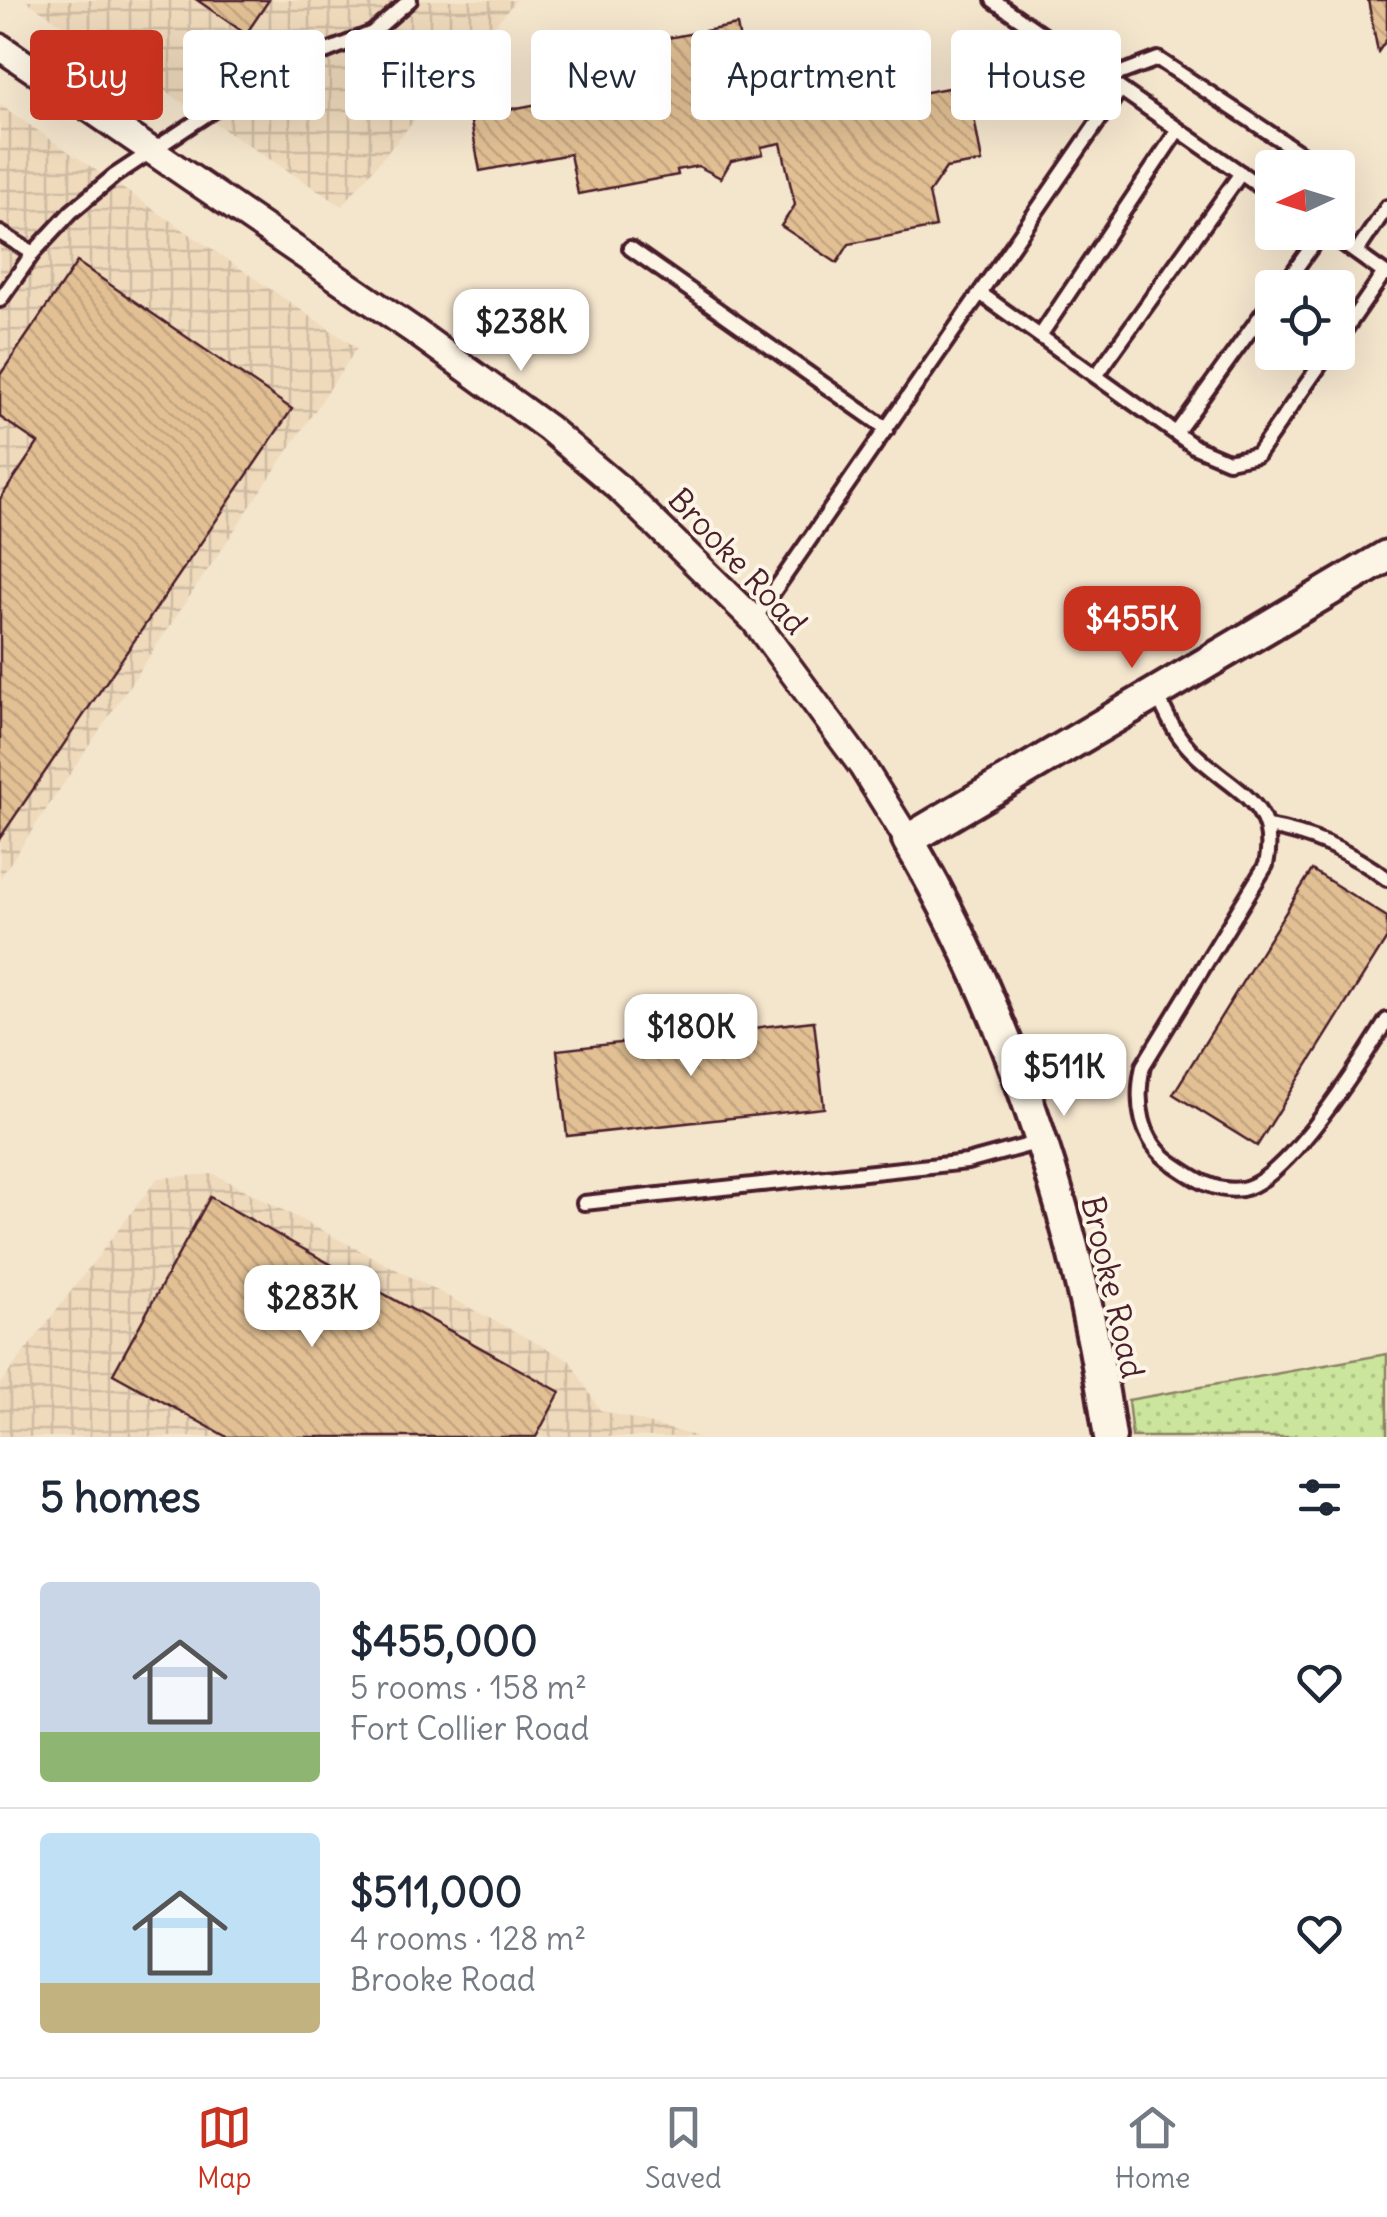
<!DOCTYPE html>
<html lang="en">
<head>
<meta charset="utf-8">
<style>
	body { margin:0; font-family:Delius,sans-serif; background:#f6f6f7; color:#1f2937; height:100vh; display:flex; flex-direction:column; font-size:38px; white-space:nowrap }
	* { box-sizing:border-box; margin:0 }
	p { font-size:32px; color:#747a83 }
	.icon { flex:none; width:55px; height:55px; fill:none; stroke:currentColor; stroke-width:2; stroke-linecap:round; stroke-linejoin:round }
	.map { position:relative; height:1437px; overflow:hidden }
	.details { display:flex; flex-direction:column; background:#fff; flex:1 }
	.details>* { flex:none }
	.top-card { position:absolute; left:30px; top:30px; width:1328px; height:90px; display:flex; gap:20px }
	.needle { width:65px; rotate:266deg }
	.fabs { position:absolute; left:1255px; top:150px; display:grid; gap:20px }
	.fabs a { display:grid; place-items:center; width:100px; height:100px; border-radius:10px; background:#fff; box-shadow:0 10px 40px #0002; font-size:50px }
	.price { position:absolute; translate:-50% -85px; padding:0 22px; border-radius:20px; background:#fff; color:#222; font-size:32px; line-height:65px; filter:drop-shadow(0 2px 5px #0008) }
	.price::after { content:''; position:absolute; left:50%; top:60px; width:30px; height:22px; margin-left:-15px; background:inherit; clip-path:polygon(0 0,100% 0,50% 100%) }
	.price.on { background:#c8321e; color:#fff }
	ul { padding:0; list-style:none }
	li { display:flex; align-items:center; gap:30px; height:250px; padding:0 40px }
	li+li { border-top:2px solid #e0e1e3 }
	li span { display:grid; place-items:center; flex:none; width:280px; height:200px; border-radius:10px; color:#555 }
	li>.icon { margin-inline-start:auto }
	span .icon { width:120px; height:120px; fill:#fffc; stroke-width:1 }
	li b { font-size:42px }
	h2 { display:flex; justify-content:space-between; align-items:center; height:120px; padding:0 40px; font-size:42px }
	.pill { padding:0 35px; border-radius:10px; background:#fff; box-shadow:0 10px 40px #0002; font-size:35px; line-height:90px }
	.pill.on { background:#c8321e; color:#fff }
	.dock { display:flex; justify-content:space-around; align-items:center; height:140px; border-top:2px solid #e0e1e3; background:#fff; font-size:28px; color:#747a83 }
	.dock a { display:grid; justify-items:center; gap:5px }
	.dock .on { color:#c8321e }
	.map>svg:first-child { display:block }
</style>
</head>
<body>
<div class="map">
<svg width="1387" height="1437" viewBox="0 0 1387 1437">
	<defs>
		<pattern id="industrial-grid" width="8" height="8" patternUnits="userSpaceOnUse" patternTransform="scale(2.5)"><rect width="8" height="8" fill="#efdabc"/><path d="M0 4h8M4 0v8" fill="none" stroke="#cebba2"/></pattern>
		<pattern id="grass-dots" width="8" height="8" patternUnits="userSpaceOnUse" patternTransform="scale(2.5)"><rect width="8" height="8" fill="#cbe69c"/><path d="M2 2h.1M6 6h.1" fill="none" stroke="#b0c587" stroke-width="1.8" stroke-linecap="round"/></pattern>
		<pattern id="building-back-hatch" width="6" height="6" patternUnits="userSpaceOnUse" patternTransform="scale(2.5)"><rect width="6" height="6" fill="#e2c094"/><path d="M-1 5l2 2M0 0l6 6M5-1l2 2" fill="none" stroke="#c3a580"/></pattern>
	</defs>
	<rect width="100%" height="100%" fill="#f4e5cd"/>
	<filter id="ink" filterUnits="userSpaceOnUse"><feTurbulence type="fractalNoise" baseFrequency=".01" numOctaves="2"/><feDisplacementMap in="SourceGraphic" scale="20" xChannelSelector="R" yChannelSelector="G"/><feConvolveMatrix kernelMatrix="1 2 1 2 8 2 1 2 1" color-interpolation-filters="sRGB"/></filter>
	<g filter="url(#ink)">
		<!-- industrial -->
		<path fill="url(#industrial-grid)" d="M 25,0 L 516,0 L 342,206 Z
			M 0,105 L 357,348 L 0,878 Z
			M 214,1174 L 569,1360 L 600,1410 L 698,1437 L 0,1437 L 0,1384 L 158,1178 Z"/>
		<!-- grass -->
		<path fill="url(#grass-dots)" stroke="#8a8264" stroke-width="2.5" d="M 1387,1354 L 1387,1437 L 1132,1437 L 1128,1400 Z"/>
		<!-- building -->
		<path fill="url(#building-back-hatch)" stroke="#4a1f2b" stroke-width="2.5" d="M 197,0 L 269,0 L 246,34 Z
			M 1368,0 L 1387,0 L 1387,39 L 1378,52 Z
			M 737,25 L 745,68 L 899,39 L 909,88 L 917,94 L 968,84 L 982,162 L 946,168 L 929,193 L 936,227 L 849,244 L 837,263 L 781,226 L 795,205 L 781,143 L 761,147 L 763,154 L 731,161 L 721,178 L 698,166 L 677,170 L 678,175 L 578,194 L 570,154 L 480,171 L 470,117 L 564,99 L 556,59 Z
			M 77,262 L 292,409 L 0,838 L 0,499 L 38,443 L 0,417 L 0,375 Z
			M 1312,870 L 1387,917 L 1387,938 L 1257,1146 L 1173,1094 Z
			M 814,1021 L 824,1108 L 567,1136 L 557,1050 Z
			M 210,1197 L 560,1392 L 536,1437 L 227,1437 L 113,1374 Z"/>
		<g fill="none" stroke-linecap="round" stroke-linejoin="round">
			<defs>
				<path id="service" d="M 993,0 L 1272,195
					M 1105,79 L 1158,59 L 1303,155 L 1306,168
					M 1327,232 L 1387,275
					M 0,233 L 33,253
					M 630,248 L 887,429
					M 1356,253 L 1387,207
					M 1282,288 L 1322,232
					M 981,294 L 1195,447 L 1228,461 L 1257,455 L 1329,352
					M 0,300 L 33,253 L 71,212 L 114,176 L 265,76 L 372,33 L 410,0
					M 1040,336 L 1178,130
					M 1338,340 L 1384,273
					M 1096,376 L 1241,173
					M 1176,433 L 1272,300
					M 754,620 L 1120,90
					M 1157,694 C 1166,714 1174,732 1189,748 C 1225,788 1281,799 1266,865 L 1143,1066 C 1135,1102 1140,1141 1172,1163 C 1194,1178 1214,1193 1242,1189 C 1287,1181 1363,1059 1387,1020
					M 1268,827 C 1311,834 1352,853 1387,879
					M 584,1203 L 967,1162 L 1040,1142"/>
				<path id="minor" d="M 0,47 L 413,330 L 548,428 L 619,488 L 754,620 L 862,766 L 908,840"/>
				<path id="tertiary" d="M 1110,1437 C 1081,1235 1012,1016 908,840 L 1387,556"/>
			</defs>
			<!-- service casing -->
			<use href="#service" stroke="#4a1f2b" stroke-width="20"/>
			<!-- minor casing -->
			<use href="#minor" stroke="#4a1f2b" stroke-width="32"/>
			<!-- tertiary casing -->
			<use href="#tertiary" stroke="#4a1f2b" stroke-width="38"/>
			<!-- service -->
			<use href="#service" stroke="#fcf5e5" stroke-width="12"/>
			<!-- minor -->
			<use href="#minor" stroke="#fcf5e5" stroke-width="25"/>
			<!-- tertiary -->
			<use href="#tertiary" stroke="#fcf5e5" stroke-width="30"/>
		</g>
	</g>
	<g text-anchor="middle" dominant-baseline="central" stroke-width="8" stroke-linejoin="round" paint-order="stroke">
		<!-- street labels -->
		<g font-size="32" fill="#4a1f2b" stroke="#fcf5e5">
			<text transform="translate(738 561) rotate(47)">Brooke Road</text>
			<text transform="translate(1113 1287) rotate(77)">Brooke Road</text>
		</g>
	</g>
</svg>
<div class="fabs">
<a><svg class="needle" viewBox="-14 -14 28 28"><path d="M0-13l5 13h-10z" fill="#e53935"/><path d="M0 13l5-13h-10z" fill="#747a83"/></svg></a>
<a><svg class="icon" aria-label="locate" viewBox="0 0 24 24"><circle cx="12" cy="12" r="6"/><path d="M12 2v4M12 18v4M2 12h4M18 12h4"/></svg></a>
</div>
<b class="price" style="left:521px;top:374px">$238K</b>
<b class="price on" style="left:1132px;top:671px">$455K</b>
<b class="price" style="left:691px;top:1079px">$180K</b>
<b class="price" style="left:1064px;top:1119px">$511K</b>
<b class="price" style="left:312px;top:1350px">$283K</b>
<div class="top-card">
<a class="pill on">Buy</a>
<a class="pill">Rent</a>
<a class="pill">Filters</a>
<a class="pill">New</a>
<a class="pill">Apartment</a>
<a class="pill">House</a>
</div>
</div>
<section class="details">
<h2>5 homes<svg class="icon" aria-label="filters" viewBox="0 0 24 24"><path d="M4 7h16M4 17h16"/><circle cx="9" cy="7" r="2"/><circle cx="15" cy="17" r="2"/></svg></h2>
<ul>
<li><span style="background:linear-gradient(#c9d6e8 75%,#8fb573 0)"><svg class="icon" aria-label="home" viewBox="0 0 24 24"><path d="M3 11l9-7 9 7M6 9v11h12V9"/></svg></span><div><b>$455,000</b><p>5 rooms · 158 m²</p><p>Fort Collier Road</p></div><svg class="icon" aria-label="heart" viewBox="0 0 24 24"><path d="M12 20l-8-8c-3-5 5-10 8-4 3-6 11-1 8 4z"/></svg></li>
<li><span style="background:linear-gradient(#bfe0f5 75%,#c2b280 0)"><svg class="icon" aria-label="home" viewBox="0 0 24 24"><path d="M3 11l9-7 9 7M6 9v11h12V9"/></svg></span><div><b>$511,000</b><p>4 rooms · 128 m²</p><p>Brooke Road</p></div><svg class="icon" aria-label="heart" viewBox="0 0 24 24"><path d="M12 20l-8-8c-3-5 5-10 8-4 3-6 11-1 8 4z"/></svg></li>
</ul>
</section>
<nav class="dock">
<a class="on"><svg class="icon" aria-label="map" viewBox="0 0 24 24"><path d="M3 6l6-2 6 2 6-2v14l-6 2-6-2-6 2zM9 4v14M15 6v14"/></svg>Map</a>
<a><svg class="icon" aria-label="saved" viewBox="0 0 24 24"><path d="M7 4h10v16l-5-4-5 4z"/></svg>Saved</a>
<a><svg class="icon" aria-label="home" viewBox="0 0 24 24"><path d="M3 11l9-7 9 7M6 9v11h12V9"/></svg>Home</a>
</nav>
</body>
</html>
